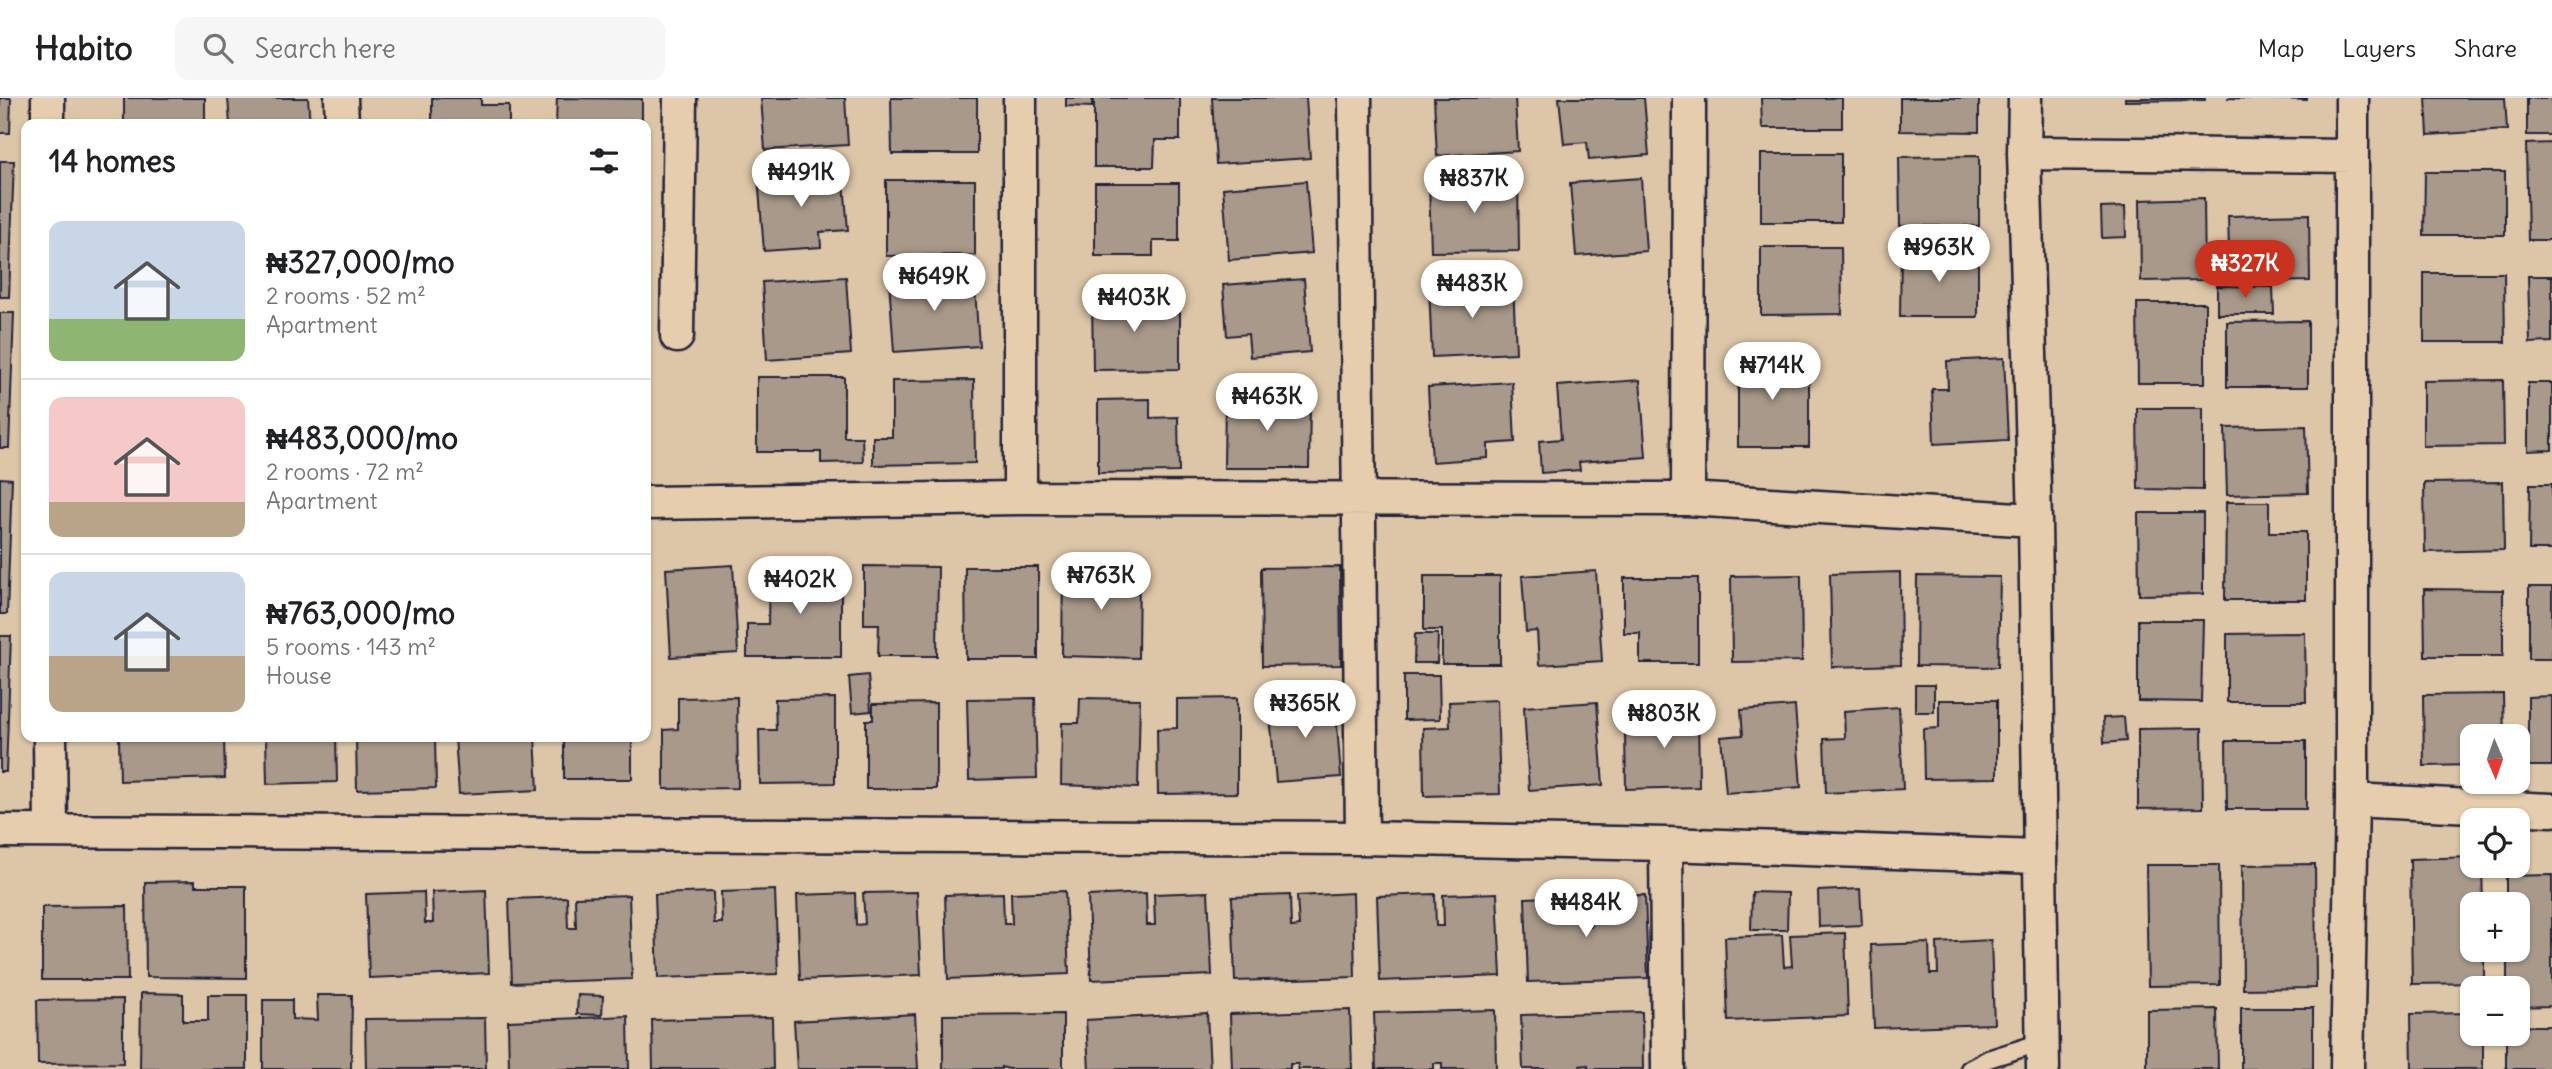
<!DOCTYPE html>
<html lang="en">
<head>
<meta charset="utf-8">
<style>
	body { margin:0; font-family:Delius,sans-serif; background:#f6f6f6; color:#202124; height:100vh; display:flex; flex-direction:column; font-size:26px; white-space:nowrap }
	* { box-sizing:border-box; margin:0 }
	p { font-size:23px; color:#757577 }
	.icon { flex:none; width:38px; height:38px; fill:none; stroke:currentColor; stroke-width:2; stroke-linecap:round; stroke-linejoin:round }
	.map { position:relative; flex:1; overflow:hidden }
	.panel { position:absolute; left:21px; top:21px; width:630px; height:623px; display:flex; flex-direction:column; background:#fff; border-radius:14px; box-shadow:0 2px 5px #0004 }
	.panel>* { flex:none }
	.needle { width:46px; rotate:178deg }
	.controls { position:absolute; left:2460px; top:626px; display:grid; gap:14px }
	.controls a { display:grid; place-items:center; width:70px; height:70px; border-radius:14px; background:#fff; box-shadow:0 2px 5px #0004; font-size:35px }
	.price { position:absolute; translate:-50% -60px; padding:0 16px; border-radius:24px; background:#fff; color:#222; font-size:23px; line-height:46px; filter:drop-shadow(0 2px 4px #0008) }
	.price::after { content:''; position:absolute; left:50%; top:42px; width:21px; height:16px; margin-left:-10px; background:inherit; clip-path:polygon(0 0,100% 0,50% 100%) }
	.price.on { background:#c8321e; color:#fff }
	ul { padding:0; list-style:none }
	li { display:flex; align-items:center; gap:21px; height:175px; padding:0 28px }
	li+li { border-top:2px solid #e0e0e0 }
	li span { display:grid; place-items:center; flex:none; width:196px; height:140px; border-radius:14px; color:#555 }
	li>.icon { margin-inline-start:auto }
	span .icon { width:84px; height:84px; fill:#fffc; stroke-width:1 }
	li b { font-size:30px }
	h2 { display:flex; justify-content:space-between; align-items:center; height:84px; padding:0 28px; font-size:30px }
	header { display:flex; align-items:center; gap:42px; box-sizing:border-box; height:98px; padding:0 35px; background:#fff; border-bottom:2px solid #e0e0e0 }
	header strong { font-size:33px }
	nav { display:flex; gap:38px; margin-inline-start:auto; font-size:24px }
	.search { width:490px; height:63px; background:#f6f6f6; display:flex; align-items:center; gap:18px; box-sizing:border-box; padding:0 24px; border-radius:14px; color:#757577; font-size:26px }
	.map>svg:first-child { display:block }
</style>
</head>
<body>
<header>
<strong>Habito</strong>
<div class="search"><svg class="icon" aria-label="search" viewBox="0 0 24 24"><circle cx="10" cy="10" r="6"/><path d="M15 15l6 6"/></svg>Search here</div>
<nav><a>Map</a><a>Layers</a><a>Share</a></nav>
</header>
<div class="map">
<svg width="2552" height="971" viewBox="0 0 2552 971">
	<rect width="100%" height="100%" fill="#ddc6a8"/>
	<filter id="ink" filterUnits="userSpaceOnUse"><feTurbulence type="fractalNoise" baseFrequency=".0143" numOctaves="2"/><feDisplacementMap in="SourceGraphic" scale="14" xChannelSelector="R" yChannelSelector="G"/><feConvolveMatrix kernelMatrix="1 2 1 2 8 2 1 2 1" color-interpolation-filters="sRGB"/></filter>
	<g filter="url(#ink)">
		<!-- building -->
		<path fill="#a9998a" stroke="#22223b" stroke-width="2" d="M 0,0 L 11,0 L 10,35 L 0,35 Z
			M 124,0 L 205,0 L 205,26 L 124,26 Z
			M 228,0 L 308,0 L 310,26 L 230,26 Z
			M 432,0 L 481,0 L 481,7 L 509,7 L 509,26 L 432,26 Z
			M 557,0 L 642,1 L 642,26 L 556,26 Z
			M 761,0 L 845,0 L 848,47 L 765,52 Z
			M 891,0 L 977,0 L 977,56 L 892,56 Z
			M 1066,0 L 1092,0 L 1092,9 L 1066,8 Z
			M 1094,0 L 1180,0 L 1180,42 L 1155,42 L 1154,69 L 1094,69 Z
			M 1212,0 L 1306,0 L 1310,60 L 1216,66 Z
			M 1434,0 L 1515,0 L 1518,53 L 1437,58 Z
			M 1559,0 L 1644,0 L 1649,57 L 1589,62 L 1587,44 L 1564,46 Z
			M 1761,0 L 1842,0 L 1842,30 L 1762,30 Z
			M 1900,0 L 1979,0 L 1979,34 L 1900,33 Z
			M 2125,0 L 2205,0 L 2205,2 L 2125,3 Z
			M 2227,0 L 2307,0 L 2307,2 Z
			M 2426,0 L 2505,0 L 2507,32 L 2428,37 Z
			M 2527,0 L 2552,0 L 2552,37 L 2527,37 Z
			M 2552,45 L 2552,142 L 2528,142 L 2526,46 Z
			M 1761,56 L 1841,56 L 1841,124 L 1761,124 Z
			M 1979,58 L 1979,128 L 1900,128 L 1899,59 Z
			M 0,63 L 14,63 L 9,199 L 0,199 Z
			M 843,73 L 848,132 L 820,134 L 821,149 L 764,153 L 758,79 Z
			M 2425,74 L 2505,74 L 2505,137 L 2424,137 Z
			M 1641,80 L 1646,153 L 1576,158 L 1570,85 Z
			M 1518,81 L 1519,153 L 1431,154 L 1429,82 Z
			M 886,82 L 975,82 L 975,157 L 886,158 Z
			M 1306,83 L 1312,155 L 1229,162 L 1223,90 Z
			M 1095,85 L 1179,85 L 1179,143 L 1153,143 L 1153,158 L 1095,158 Z
			M 2204,100 L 2205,182 L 2141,183 L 2140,102 Z
			M 2125,109 L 2126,139 L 2102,140 L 2101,110 Z
			M 2309,116 L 2310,183 L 2230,185 L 2228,118 Z
			M 1761,149 L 1841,149 L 1842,216 L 1761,217 Z
			M 1901,152 L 1978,152 L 1978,219 L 1900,219 Z
			M 2424,175 L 2504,175 L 2505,244 L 2424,244 Z
			M 974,177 L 979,248 L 894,254 L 889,182 Z
			M 2528,178 L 2552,178 L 2552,244 L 2530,245 Z
			M 846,179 L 851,256 L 767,262 L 762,184 Z
			M 1304,181 L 1310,254 L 1250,259 L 1248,236 L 1227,238 L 1223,187 Z
			M 1513,184 L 1516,255 L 1432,259 L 1429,188 Z
			M 2217,188 L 2273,189 L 2274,216 L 2217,216 Z
			M 1151,196 L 1152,216 L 1180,215 L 1180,271 L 1093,272 L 1092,197 Z
			M 2137,205 L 2205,205 L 2205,285 L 2138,285 Z
			M 0,215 L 14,215 L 9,350 L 0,350 Z
			M 2308,223 L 2308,289 L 2227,289 L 2227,224 Z
			M 1738,256 L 1796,256 L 1797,279 L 1809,279 L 1809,349 L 1738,349 Z
			M 2004,260 L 2008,342 L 1934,346 L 1932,291 L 1948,291 L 1947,263 Z
			M 757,279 L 844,279 L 844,339 L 862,339 L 863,364 L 821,365 L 821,354 L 757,354 Z
			M 974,282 L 975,365 L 873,367 L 873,339 L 892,339 L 892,283 Z
			M 1640,282 L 1646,359 L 1579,364 L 1580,372 L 1541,375 L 1539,343 L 1561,341 L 1557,288 Z
			M 2503,282 L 2504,347 L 2423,348 L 2423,283 Z
			M 1512,284 L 1515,344 L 1488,346 L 1488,360 L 1432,364 L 1428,289 Z
			M 2528,285 L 2552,285 L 2552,352 L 2528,353 Z
			M 1225,300 L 1310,301 L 1309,370 L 1224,370 Z
			M 1150,301 L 1150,320 L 1178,319 L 1179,374 L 1098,375 L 1098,302 Z
			M 2137,310 L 2203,310 L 2203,392 L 2138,391 Z
			M 2306,328 L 2308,395 L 2227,397 L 2225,330 Z
			M 0,380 L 12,381 L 7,516 L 0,516 Z
			M 2503,384 L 2504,452 L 2425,454 L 2424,385 Z
			M 2530,386 L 2552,386 L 2552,452 L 2529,452 Z
			M 2226,404 L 2269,404 L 2269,434 L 2306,434 L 2306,502 L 2225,502 Z
			M 2138,415 L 2203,415 L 2203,496 L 2139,497 Z
			M 733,467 L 738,555 L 671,559 L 666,471 Z
			M 864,468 L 938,469 L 937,558 L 878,558 L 879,526 L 864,526 Z
			M 965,469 L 1038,469 L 1038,561 L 966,561 Z
			M 1063,469 L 1139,469 L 1138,560 L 1062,558 Z
			M 1340,469 L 1341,567 L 1262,568 L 1261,470 Z
			M 769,472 L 841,472 L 841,559 L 747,559 L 747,526 L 768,526 Z
			M 1596,473 L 1602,563 L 1539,567 L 1537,533 L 1526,534 L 1522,478 Z
			M 1900,474 L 1901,567 L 1832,569 L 1830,476 Z
			M 1801,477 L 1802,563 L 1732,564 L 1731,478 Z
			M 1424,478 L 1500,478 L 1500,566 L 1442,566 L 1442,532 L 1424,532 Z
			M 1917,478 L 2000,479 L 1998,569 L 1916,568 Z
			M 1624,480 L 1698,480 L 1698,565 L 1640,565 L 1640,535 L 1624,535 Z
			M 2529,489 L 2552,489 L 2552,561 L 2529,561 Z
			M 2424,491 L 2503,492 L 2503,558 L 2425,558 Z
			M 2138,522 L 2203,522 L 2201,604 L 2138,603 Z
			M 2305,535 L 2306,604 L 2227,604 L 2227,536 Z
			M 1415,536 L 1438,536 L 1437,565 L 1414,565 Z
			M 0,538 L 11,538 L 6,674 L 0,674 Z
			M 868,577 L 871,613 L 852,615 L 849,579 Z
			M 1404,577 L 1439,577 L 1440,621 L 1404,622 Z
			M 1915,587 L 1934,587 L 1934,614 L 1915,614 Z
			M 2503,596 L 2504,639 L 2473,639 L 2473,667 L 2424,668 L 2423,597 Z
			M 2552,598 L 2552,668 L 2528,668 L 2528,599 Z
			M 737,599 L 738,690 L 664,691 L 664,632 L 678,631 L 678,600 Z
			M 835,600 L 835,685 L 760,686 L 759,632 L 776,632 L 775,601 Z
			M 1035,600 L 1037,680 L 969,682 L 967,601 Z
			M 1080,600 L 1140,601 L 1138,690 L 1061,687 L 1062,625 L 1079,625 Z
			M 1237,600 L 1237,695 L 1158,696 L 1157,631 L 1177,630 L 1177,601 Z
			M 1335,600 L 1341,679 L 1276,684 L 1269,606 Z
			M 1497,602 L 1500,696 L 1424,698 L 1423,630 L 1450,629 L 1449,604 Z
			M 1939,602 L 1997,602 L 1997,680 L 1924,681 L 1923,631 L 1939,630 Z
			M 1597,604 L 1603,687 L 1529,692 L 1524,609 Z
			M 936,605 L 936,691 L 866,691 L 866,622 L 873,622 L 873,606 Z
			M 1698,608 L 1699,689 L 1626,691 L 1625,636 L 1644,636 L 1643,610 Z
			M 1795,608 L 1801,689 L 1726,695 L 1721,639 L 1743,637 L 1741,612 Z
			M 1899,609 L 1903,691 L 1826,695 L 1824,641 L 1845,640 L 1844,613 Z
			M 2124,619 L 2126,643 L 2104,645 L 2103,620 Z
			M 2202,630 L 2203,710 L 2138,711 L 2138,631 Z
			M 119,639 L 224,639 L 225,680 L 120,683 Z
			M 266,639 L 336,639 L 337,684 L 267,686 Z
			M 356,639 L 435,639 L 436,690 L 357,692 Z
			M 455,639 L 535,639 L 538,692 L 459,696 Z
			M 564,639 L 632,639 L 632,681 L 564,681 Z
			M 2226,643 L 2306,643 L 2306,711 L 2227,711 Z
			M 2473,759 L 2473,768 L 2482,768 L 2483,807 L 2473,807 L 2473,852 L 2484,852 L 2484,885 L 2412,886 L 2410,761 Z
			M 2315,766 L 2316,890 L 2243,891 L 2242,767 Z
			M 2146,767 L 2219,767 L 2220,887 L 2148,888 Z
			M 2552,777 L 2552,908 L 2518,909 L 2518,891 L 2507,891 L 2507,852 L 2518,852 L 2518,807 L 2506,807 L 2506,778 Z
			M 195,783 L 195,788 L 246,788 L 246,880 L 146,879 L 145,784 Z
			M 1860,791 L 1862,827 L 1819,829 L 1818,793 Z
			M 486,792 L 489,875 L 369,880 L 366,796 L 424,794 L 425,825 L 433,825 L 432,794 Z
			M 775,792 L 778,876 L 658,880 L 655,796 L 713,794 L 714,825 L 722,825 L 721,794 Z
			M 1065,793 L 1069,876 L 948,881 L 945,797 L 1003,795 L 1004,826 L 1012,826 L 1011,795 Z
			M 917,794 L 921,877 L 800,882 L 797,797 L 855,795 L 856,827 L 865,826 L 863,795 Z
			M 1208,794 L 1212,877 L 1091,882 L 1088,798 L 1146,795 L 1147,827 L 1155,827 L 1154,796 Z
			M 1752,794 L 1788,795 L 1787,832 L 1751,832 Z
			M 1353,795 L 1355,879 L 1235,883 L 1232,799 L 1290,797 L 1291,829 L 1299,828 L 1297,798 Z
			M 1497,795 L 1501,878 L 1380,883 L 1377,798 L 1435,796 L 1436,828 L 1444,828 L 1443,797 Z
			M 629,797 L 632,881 L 512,885 L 509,801 L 567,799 L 568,830 L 576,830 L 575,799 Z
			M 1645,797 L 1648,880 L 1528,884 L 1525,800 L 1582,798 L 1584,830 L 1591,829 L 1590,798 Z
			M 127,808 L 128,882 L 42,882 L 42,809 Z
			M 1845,835 L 1848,918 L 1728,923 L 1725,839 L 1782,837 L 1784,869 L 1792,868 L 1790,837 Z
			M 1991,842 L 1994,926 L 1874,930 L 1871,847 L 1929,845 L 1930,876 L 1938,876 L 1937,845 Z
			M 141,895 L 183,896 L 183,923 L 208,923 L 208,897 L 247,897 L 247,971 L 140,971 Z
			M 317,897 L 352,897 L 351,971 L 263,971 L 263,902 L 292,902 L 292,921 L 318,922 Z
			M 578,897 L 603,898 L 602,917 L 577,916 Z
			M 123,901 L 123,965 L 38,966 L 37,902 Z
			M 2241,910 L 2313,910 L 2313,971 L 2241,971 Z
			M 2217,911 L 2218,971 L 2147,971 L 2147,912 Z
			M 1350,912 L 1352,971 L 1298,971 L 1298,966 L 1290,966 L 1290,971 L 1232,971 L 1230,916 Z
			M 1495,912 L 1496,971 L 1442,971 L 1442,965 L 1434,965 L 1434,971 L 1376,971 L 1374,915 Z
			M 1642,914 L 1643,971 L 1588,971 L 1588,967 L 1580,968 L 1580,971 L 1523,971 L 1521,917 Z
			M 1207,915 L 1210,971 L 1089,971 L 1086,922 Z
			M 2473,915 L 2473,936 L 2483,936 L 2483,971 L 2412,971 L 2411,916 Z
			M 915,916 L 918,971 L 797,971 L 794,923 Z
			M 1063,916 L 1063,971 L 1009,971 L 1001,969 L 1001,971 L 943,971 L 943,917 Z
			M 628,918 L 629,971 L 509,971 L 508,923 Z
			M 772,919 L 773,971 L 653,971 L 652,922 Z
			M 485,920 L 486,971 L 366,971 L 365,921 Z
			M 2518,928 L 2552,928 L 2552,971 L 2506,971 L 2506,936 L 2518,936 Z"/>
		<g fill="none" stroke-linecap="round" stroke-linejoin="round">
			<defs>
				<path id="service" d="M 1969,971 L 1988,961 L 2042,944"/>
				<path id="minor" d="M 48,0 L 48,26
					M 341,0 L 342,26
					M 1355,0 L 1362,740
					M 2025,0 L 2024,55 L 2035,422 L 2043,971
					M 2024,55 L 2352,58
					M 677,238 L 680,0
					M 1020,400 L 1020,0
					M 1688,401 L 1689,0
					M 646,405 L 1020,400 L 1688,401 L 2035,422
					M 50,639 L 51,733
					M 2352,702 L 2552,712
					M 0,733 L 1362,740 L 1666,746 L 2038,759
					M 1666,746 L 1668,971
					M 2347,971 L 2352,702 L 2352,0"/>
			</defs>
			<!-- service casing -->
			<use href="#service" stroke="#22223b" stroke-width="21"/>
			<!-- minor casing -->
			<use href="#minor" stroke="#22223b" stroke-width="37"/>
			<!-- service -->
			<use href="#service" stroke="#e5cdad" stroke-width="16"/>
			<!-- minor -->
			<use href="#minor" stroke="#e5cdad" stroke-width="32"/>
		</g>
	</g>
</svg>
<div class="controls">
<a><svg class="needle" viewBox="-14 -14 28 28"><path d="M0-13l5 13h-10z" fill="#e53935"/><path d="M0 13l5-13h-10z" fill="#757577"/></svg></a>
<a><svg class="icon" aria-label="locate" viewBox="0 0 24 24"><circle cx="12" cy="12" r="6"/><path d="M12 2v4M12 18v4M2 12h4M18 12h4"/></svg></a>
<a>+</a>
<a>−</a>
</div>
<b class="price" style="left:801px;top:111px">₦491K</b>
<b class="price" style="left:1474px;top:117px">₦837K</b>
<b class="price" style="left:1939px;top:186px">₦963K</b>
<b class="price on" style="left:2245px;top:202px">₦327K</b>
<b class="price" style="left:934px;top:215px">₦649K</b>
<b class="price" style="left:1472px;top:222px">₦483K</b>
<b class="price" style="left:1134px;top:236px">₦403K</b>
<b class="price" style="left:1772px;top:304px">₦714K</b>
<b class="price" style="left:1267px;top:335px">₦463K</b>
<b class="price" style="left:1101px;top:514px">₦763K</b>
<b class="price" style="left:800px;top:518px">₦402K</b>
<b class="price" style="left:1305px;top:642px">₦365K</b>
<b class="price" style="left:1664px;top:652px">₦803K</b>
<b class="price" style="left:1586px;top:841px">₦484K</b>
<section class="panel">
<h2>14 homes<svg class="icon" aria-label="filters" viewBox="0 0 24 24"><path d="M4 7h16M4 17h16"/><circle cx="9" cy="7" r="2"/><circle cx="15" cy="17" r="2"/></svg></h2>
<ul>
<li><span style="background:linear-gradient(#c9d6e8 70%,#8fb573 0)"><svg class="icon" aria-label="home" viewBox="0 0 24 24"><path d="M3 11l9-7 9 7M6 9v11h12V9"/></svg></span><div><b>₦327,000/mo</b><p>2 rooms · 52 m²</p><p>Apartment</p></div></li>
<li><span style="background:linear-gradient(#f6c9c9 75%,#b9a48a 0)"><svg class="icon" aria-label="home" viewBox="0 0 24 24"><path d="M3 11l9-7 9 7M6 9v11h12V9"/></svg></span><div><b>₦483,000/mo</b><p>2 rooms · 72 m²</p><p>Apartment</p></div></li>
<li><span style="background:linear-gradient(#c9d6e8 60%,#b9a48a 0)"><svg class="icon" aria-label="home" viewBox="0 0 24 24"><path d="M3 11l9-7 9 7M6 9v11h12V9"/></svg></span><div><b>₦763,000/mo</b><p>5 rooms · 143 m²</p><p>House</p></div></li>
</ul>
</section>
</div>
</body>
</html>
